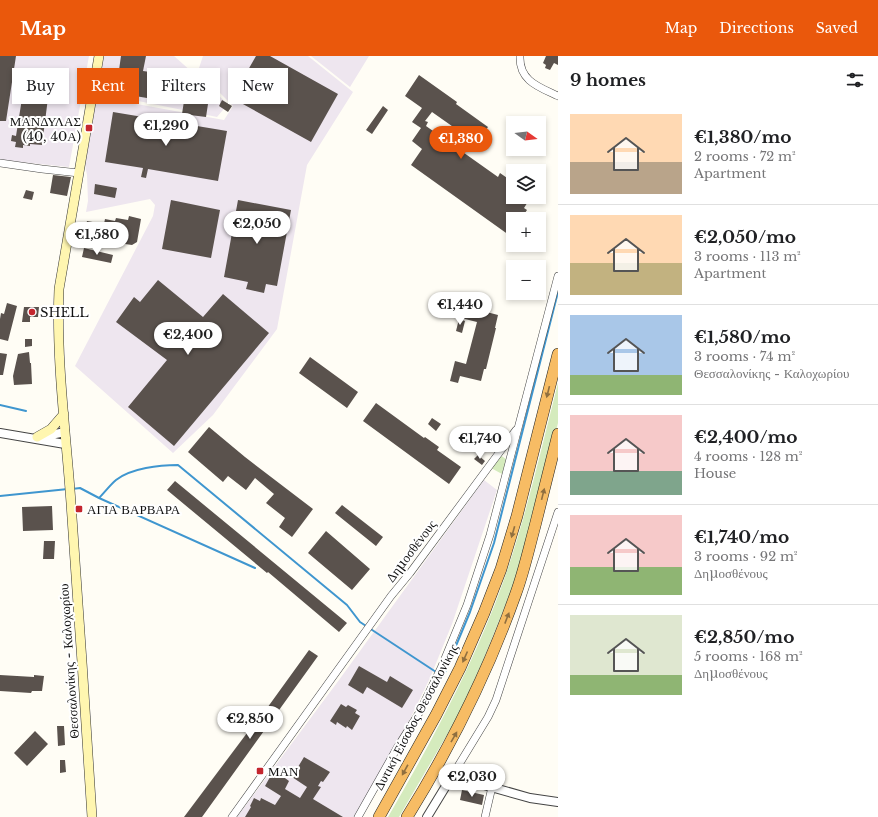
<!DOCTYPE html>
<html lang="en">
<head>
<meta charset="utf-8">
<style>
	body { margin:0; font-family:"Libre Baskerville",serif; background:#f6f6f6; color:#202124; height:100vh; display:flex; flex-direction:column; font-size:15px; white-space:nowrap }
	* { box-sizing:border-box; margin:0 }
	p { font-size:13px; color:#757577 }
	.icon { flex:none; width:22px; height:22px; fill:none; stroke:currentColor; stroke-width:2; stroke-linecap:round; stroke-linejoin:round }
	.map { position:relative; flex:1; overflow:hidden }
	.sheet { display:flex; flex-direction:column; background:#fff; width:320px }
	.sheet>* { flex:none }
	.guide { position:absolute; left:12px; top:12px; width:380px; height:36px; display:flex; gap:8px }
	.needle { width:26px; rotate:104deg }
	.controls { position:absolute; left:506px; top:60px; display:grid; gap:8px }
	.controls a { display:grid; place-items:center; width:40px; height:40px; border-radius:0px; background:#fff; box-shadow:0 2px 6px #0003; font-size:20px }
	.price { position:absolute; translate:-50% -34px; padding:0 9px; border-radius:14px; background:#fff; color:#222; font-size:13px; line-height:26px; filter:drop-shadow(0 1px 2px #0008) }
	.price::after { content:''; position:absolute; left:50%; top:24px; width:12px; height:9px; margin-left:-6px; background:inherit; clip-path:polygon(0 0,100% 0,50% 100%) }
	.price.on { background:#ea580c; color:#fff }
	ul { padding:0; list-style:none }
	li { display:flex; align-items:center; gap:12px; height:100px; padding:0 12px }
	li+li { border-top:1px solid #e0e0e0 }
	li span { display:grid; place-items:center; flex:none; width:112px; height:80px; border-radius:0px; color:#555 }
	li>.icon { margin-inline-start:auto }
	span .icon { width:48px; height:48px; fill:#fffc; stroke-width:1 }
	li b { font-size:17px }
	h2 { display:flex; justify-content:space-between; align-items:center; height:48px; padding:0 12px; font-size:17px }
	.chip { padding:0 14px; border-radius:0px; background:#fff; box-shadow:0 2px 6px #0003; font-size:14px; line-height:36px }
	.chip.on { background:#ea580c; color:#fff }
	header { display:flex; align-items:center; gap:24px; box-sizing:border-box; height:56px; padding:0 20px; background:#ea580c; color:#fff }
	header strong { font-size:19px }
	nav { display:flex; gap:22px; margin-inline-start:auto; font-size:14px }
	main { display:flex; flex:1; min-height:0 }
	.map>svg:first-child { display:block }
</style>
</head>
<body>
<header>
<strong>Map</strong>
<nav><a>Map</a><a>Directions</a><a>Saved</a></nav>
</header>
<main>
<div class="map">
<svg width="558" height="761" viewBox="0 0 558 761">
	<rect width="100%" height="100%" fill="#fffdf5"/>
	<!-- industrial -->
	<path fill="#eee6ef" d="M 0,0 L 89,0 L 69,111 L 0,104 Z
		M 103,0 L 174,0 L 228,48 L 217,61 L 99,37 Z
		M 203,0 L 308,0 L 353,36 L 307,109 L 277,273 L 213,359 L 173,397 L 75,310 L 153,160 L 155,149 L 150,143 L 86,156 L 88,145 L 87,119 L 84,104 L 93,40 L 224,64 L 233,50 L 198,15 Z
		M 311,0 L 369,0 L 350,31 Z
		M 484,424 L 497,434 L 452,568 L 430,622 L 409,665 L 355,761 L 237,761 L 339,624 Z"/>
	<!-- green -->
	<path fill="#d5ebbd" d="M 558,327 L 558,367 L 534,460 L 518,518 L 482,607 L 458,660 L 399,761 L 388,761 C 428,692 466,622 495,548 C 523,476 539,401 558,327 Z
		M 500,399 L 506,403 L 502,418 L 491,412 Z"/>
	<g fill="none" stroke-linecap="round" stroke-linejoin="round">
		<!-- stream -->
		<path stroke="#3f96cf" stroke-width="2" d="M 0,349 L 26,355
			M 72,433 L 80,432 L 99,442 C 105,436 110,429 116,424 C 131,412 160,409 178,409 L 347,549 L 360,566 L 436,616
			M 0,440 L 68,433
			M 99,442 L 255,512
			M 440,619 L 443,621 L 470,556 L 494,487 L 558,236"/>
	</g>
	<!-- building -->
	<path fill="#5a524d" d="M 0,0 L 16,0 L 6,65 L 0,65 Z
		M 121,0 L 146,0 L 143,15 L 164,18 L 163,21 L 166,22 L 163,41 L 160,41 L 159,44 L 111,36 L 115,13 L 119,14 Z
		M 256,0 L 270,0 L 338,38 L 311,86 L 232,42 Z
		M 546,0 L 558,0 L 558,9 L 554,7 L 550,14 L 545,12 L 546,9 L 543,7 Z
		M 419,19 L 457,46 L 456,48 L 488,71 L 476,87 L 432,56 L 425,65 L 428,66 L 426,70 L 498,121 L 500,117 L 513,126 L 513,141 L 531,141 L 524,152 L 527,154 L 521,163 L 513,163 L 513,182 L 411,109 L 422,93 L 412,85 L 421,72 L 412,66 L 422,52 L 405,40 Z
		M 24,30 L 43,33 L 42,41 L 48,42 L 42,89 L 30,88 L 30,90 L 23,89 L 23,92 L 15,91 L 16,86 L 11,85 L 12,79 L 16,80 Z
		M 222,44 L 232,50 L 228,56 L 219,50 Z
		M 184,45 L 208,48 L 206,61 L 182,58 Z
		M 383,50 L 388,54 L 372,78 L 366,74 Z
		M 113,56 L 227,75 L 218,125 L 148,113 L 146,122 L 141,121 L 143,112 L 105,106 Z
		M 53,119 L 71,121 L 67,140 L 50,137 Z
		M 95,128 L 117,132 L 115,142 L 94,138 Z
		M 26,134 L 34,136 L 32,144 L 23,142 Z
		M 171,144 L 220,154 L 211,202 L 162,193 Z
		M 238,144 L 291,154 L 277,230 L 266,228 L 264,237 L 246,233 L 248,226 L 224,221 Z
		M 129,160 L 141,163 L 137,186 L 132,189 L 125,188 L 124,189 L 83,181 L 87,165 L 104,168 L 105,163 L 115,165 L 116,162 L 128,164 Z
		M 84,192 L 113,199 L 111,207 L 82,201 Z
		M 158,224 L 203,261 L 223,238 L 269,277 L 174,390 L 128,351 L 167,304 L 116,266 L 134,241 L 140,246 Z
		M 7,247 L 17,250 L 8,285 L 0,283 L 0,263 L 1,257 L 4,258 Z
		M 464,250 L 498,259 L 495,272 L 496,272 L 486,313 L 484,313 L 481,325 L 460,320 L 458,327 L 450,325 L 455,305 L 466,308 L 477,266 L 461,262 Z
		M 24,251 L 39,251 L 38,261 L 30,261 L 30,266 L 22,266 Z
		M 459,263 L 465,265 L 462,277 L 456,275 Z
		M 25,283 L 32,283 L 32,290 L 25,291 Z
		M 29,296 L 30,307 L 31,307 L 32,328 L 14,329 L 13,320 L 18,298 Z
		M 0,297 L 7,298 L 3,319 L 0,319 Z
		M 310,301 L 358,336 L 347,352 L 299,317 Z
		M 376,347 L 424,382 L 425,381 L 439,391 L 437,394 L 461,411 L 449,428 L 363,365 Z
		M 432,362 L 441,368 L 436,375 L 428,368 Z
		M 209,371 L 245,401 L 313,453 L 292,481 L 279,471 L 285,462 L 266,447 L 274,438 L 255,422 L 246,434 L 228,420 L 223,426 L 188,396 Z
		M 478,399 L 485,405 L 482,409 L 474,403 Z
		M 175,425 L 347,567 L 339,576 L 268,516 L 267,517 L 167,434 Z
		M 342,449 L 383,481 L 376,490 L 335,457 Z
		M 52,450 L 53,474 L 23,475 L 22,451 Z
		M 326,475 L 370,513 L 352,534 L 308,497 Z
		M 44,485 L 55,485 L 54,503 L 43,503 Z
		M 309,594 L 318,600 L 202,761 L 184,761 L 256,665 L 257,666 Z
		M 359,610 L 387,626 L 390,620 L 413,634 L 402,652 L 367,631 L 363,638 L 348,629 Z
		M 0,619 L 34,621 L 34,619 L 44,620 L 42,635 L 32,635 L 31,637 L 0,635 Z
		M 341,648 L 346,651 L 348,649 L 357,654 L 355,657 L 360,660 L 352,674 L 347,670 L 346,672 L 337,666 L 336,669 L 330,665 Z
		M 57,670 L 64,670 L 65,689 L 58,690 Z
		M 35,675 L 48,688 L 27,710 L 14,697 Z
		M 304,701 L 330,716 L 323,726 L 321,725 L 318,730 L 321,731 L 313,743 L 343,761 L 245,761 L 251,751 L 250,750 L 254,742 L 260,745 L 261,742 L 275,749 L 281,740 L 265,730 L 274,714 L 289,725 L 285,733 L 300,742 L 307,731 L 292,721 Z
		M 60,704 L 65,704 L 66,716 L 60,717 Z
		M 462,734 L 484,739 L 482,749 L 460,744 Z"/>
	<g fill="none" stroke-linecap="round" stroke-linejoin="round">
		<defs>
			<path id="minor" d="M 520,0 C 519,25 539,31 558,40
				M 0,107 L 42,113 L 79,117
				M 452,720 L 488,661 L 496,644 L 558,456
				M 232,761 L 391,540 L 410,517 L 516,374
				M 358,761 L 397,692 L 419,657 L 441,612 L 467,549 L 490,479 L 558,220
				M 485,761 L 492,731"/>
			<path id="tertiary" d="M 0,377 L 65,388
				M 41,381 L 65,376
				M 427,761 L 452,720 L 530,742 L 558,746"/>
			<path id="secondary" d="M 37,381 L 51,373 L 64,358
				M 92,761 C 85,656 79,552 71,447 C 66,377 56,304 59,233 L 99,0"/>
			<path id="trunk" d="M 379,761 L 436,659 L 460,612 L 484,557 L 501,513 L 517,460 L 558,298
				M 407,761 C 451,690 488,616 516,537 C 524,515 529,492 535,470 C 543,439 550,409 558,378"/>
		</defs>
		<!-- minor casing -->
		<use href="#minor" stroke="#444" stroke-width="8"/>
		<!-- tertiary casing -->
		<use href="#tertiary" stroke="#444" stroke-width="10"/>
		<!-- secondary casing -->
		<use href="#secondary" stroke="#333" stroke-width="10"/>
		<!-- trunk casing -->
		<use href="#trunk" stroke="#222" stroke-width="12"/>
		<!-- minor -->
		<use href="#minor" stroke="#fff" stroke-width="7"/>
		<!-- tertiary -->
		<use href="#tertiary" stroke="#fff" stroke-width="8"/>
		<!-- secondary -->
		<use href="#secondary" stroke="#fff6b0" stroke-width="9"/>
		<!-- trunk -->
		<use href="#trunk" stroke="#f7bc64" stroke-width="11"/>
	</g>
	<!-- one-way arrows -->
	<defs><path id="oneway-solid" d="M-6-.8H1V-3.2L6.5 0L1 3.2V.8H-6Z"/></defs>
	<g fill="#906f3f">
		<use href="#oneway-solid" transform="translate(548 336) rotate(104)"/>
		<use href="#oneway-solid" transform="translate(543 438) rotate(-76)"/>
		<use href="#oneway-solid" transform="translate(513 476) rotate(106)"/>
		<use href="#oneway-solid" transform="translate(507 562) rotate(-69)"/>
		<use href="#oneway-solid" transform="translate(465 601) rotate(114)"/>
		<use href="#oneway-solid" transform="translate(454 681) rotate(-60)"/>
		<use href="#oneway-solid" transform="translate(405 714) rotate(119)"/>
	</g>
	<!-- markers -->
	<g fill="#c4262e" stroke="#fff" stroke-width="1.5">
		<rect x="85" y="68" width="8" height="8" rx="2"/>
		<circle cx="32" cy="256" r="4"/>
		<rect x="75" y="449" width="8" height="8" rx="2"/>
		<rect x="256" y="711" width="8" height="8" rx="2"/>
	</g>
	<g text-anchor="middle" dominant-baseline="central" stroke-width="4" stroke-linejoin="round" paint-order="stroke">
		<!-- poi labels -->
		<g font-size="13" fill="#111" stroke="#fff" text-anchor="start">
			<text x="81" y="65" text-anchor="end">ΜΑΝΔΥΛΑΣ<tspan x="81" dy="15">(40, 40Α)</tspan></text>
			<text x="40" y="256">SHELL</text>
			<text x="87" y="453">ΑΓΙΑ ΒΑΡΒΑΡΑ</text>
			<text x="268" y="715">ΜΑΝ</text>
		</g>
		<!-- street labels -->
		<g font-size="13" fill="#111" stroke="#fff">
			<text transform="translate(411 495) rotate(-53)">Δημοσθένους</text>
			<text transform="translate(69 605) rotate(-94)">Θεσσαλονίκης - Καλοχωρίου</text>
			<text transform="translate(416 661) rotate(-62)">Δυτική Είσοδος Θεσσαλονίκης</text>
		</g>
	</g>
</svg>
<div class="controls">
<a><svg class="needle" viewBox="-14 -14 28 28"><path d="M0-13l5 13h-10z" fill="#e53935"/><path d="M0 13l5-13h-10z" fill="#757577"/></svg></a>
<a><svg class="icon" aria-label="layers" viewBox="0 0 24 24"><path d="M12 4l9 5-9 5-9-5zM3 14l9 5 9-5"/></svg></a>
<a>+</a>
<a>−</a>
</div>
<b class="price" style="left:166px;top:91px">€1,290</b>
<b class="price on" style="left:461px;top:104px">€1,380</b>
<b class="price" style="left:257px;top:189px">€2,050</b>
<b class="price" style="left:97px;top:200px">€1,580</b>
<b class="price" style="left:460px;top:270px">€1,440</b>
<b class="price" style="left:188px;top:300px">€2,400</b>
<b class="price" style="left:480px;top:404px">€1,740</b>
<b class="price" style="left:250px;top:684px">€2,850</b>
<b class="price" style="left:472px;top:742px">€2,030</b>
<div class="guide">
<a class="chip">Buy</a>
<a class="chip on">Rent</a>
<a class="chip">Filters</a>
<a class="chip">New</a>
</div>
</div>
<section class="sheet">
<h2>9 homes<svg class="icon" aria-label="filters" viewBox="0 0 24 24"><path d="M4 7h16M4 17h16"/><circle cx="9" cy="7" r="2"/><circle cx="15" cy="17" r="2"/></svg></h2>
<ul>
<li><span style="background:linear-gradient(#ffd9b3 60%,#b9a48a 0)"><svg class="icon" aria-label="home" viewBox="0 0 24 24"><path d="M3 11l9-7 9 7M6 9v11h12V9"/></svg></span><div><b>€1,380/mo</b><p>2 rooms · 72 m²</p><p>Apartment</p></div></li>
<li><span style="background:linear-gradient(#ffd9b3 60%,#c2b280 0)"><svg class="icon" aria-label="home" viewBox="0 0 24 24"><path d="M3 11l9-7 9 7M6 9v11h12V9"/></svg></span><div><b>€2,050/mo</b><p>3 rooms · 113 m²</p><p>Apartment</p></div></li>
<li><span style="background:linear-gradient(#a9c7e8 75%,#8fb573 0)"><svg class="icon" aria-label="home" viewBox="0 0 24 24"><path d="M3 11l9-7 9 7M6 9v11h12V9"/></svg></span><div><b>€1,580/mo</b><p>3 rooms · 74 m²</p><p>Θεσσαλονίκης - Καλοχωρίου</p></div></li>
<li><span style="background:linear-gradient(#f6c9c9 70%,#7fa58c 0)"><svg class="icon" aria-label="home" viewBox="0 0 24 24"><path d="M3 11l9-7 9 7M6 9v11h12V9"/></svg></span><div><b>€2,400/mo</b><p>4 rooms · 128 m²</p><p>House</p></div></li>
<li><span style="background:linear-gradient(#f6c9c9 65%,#8fb573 0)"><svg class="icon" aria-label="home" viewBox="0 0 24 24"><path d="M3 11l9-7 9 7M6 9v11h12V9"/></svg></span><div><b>€1,740/mo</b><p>3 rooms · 92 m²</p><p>Δημοσθένους</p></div></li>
<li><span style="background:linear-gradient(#dfe7d0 75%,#8fb573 0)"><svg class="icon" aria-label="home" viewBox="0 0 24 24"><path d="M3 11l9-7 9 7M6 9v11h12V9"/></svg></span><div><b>€2,850/mo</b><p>5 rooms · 168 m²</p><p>Δημοσθένους</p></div></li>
</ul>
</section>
</main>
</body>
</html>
